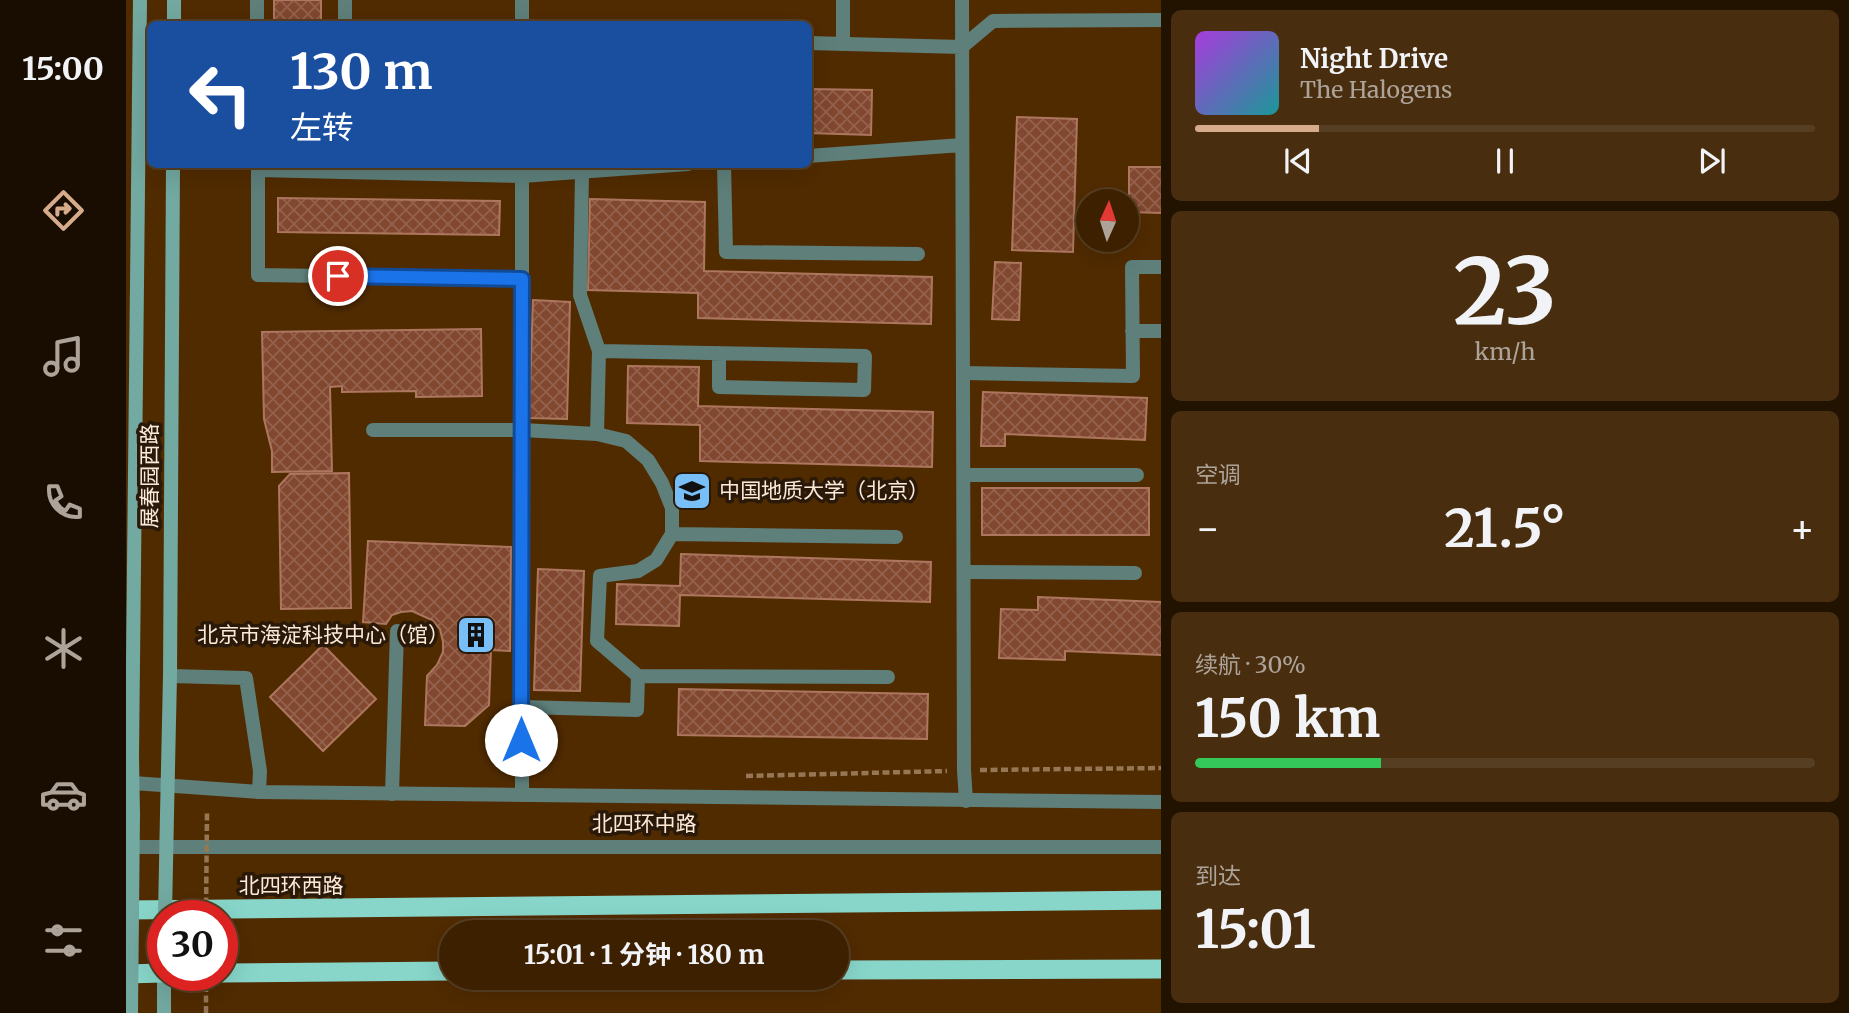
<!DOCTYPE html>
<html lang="zh">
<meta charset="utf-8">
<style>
body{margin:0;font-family:Merriweather,"Noto Sans SC",serif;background:#482d0f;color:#f1f3f6;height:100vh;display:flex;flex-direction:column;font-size:26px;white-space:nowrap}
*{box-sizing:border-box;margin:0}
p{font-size:23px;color:#ada399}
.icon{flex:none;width:38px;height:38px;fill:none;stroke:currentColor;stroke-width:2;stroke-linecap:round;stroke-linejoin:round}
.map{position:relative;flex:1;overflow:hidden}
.details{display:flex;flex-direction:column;gap:10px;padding:10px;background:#221200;width:688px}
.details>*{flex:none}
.guide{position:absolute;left:21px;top:21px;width:665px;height:147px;border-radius:10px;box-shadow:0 7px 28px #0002,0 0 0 2px #563e22;background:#1a4fa0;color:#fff;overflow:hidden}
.needle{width:46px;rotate:3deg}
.fabs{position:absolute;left:950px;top:189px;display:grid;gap:14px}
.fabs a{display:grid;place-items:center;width:63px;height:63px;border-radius:50%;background:#3d2000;box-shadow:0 7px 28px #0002,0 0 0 2px #563e22;font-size:35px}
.speed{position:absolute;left:21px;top:900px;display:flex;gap:14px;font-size:35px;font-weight:700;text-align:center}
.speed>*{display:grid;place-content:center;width:91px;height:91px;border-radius:50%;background:#3d2000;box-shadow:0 7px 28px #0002,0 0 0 2px #563e22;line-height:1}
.speed .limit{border:10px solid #d22;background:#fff;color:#111}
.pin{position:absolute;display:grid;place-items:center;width:60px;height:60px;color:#fff;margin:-30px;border:4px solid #fff;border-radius:50%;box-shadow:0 2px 7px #0007}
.me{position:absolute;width:77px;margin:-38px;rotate:0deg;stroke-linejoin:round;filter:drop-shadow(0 0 5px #0008)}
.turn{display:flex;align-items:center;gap:24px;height:147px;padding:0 28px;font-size:32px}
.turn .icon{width:91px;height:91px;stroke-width:2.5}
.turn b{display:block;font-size:49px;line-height:60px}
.big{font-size:52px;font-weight:700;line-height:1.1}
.details .widget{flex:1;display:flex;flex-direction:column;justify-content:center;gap:10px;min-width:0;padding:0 24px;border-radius:10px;background:#482d0f}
.details .dial{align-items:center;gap:0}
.dial b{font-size:91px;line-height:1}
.song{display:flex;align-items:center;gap:21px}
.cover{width:84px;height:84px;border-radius:10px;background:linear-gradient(135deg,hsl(280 70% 55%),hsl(180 70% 35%))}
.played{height:7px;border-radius:4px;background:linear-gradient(90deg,#d6ab8b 20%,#563e22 20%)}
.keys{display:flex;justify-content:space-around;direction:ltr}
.heat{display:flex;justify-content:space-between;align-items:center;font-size:38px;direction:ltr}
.charge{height:10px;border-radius:5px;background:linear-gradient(90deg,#34c759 30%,#563e22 0)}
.trip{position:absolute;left:313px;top:920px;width:410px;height:70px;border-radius:35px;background:#3d2000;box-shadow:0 7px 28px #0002,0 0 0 2px #563e22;font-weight:700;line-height:70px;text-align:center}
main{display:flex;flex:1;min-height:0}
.menu{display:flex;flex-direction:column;width:126px;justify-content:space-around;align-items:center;background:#180d00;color:#ada399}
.menu .icon{width:49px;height:49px}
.menu .current{color:#d6ab8b}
.menu b{font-size:32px;color:#f1f3f6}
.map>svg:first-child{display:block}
.building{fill:url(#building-cross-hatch);stroke:#ad765f;stroke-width:2}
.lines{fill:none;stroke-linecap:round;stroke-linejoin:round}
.path{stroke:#957655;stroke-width:4.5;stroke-dasharray:7 3.5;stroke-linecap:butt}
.service{stroke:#5e7f7a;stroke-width:14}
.minor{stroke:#5e7f7a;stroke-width:14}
.tertiary{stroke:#5e7f7a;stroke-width:14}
.secondary{stroke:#72a9a0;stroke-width:14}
.trunk{stroke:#88d6ca;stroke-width:19}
.path-bridge{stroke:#957655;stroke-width:4.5;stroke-dasharray:7 3.5;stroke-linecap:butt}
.secondary-bridge{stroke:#72a9a0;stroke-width:14}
.route-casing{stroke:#114b97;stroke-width:18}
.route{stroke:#1a73e8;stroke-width:12}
.labels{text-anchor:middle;stroke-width:7;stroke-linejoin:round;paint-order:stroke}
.street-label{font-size:21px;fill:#fce9d8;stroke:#2a1909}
.poi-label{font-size:21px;fill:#fce9d8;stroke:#2a1909;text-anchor:start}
</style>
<main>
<nav class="menu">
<b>15:00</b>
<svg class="icon current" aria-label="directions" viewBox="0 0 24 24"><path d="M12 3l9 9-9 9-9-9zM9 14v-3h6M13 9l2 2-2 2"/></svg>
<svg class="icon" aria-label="music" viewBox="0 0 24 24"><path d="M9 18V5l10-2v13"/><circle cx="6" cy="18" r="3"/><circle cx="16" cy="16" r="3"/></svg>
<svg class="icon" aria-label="phone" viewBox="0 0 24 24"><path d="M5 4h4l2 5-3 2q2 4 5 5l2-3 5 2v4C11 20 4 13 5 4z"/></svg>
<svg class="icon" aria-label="climate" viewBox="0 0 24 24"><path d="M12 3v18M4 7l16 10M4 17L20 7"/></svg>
<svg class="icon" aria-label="car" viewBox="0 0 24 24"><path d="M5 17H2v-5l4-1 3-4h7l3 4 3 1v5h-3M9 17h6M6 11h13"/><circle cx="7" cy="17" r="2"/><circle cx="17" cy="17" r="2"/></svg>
<svg class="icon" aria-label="filters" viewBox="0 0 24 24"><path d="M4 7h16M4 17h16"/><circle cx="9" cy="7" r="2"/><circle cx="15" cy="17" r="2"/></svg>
</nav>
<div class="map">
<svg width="1036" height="1013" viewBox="0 0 1036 1013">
<defs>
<pattern id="building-cross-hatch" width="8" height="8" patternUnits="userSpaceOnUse" patternTransform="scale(1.75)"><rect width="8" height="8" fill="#81472f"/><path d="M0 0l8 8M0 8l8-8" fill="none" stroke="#94624c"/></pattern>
</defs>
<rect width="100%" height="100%" fill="#512b00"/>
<!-- building -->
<path class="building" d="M148,0H195V24H148Z
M682,89L746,90L745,135L682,133Z
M891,117L951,119L947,252L886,250Z
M1003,167H1036V213L1003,212Z
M152,198L374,201L373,235L152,232Z
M464,199L579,202L578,271L806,277L805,324L572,318V293L462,290Z
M869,262L895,263L893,320L866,319Z
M407,300L444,302L441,419L403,418Z
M355,329L356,396L290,397V391L216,392V386L204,387L206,471L146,472V451L138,419L136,332Z
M502,366L573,367L572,406L807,412L806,467L574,461V425L501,423Z
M857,392L1021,398L1019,440L879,434V446H855Z
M223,473L225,608L155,609L153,486L164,474Z
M856,488H1023V535H856Z
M242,541L385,547L384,651L365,650L363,705L339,726L299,725L301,676L311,665L317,652V642L314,629L306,620L286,611L275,612L266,615L260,624L237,622Z
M555,554L805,562L804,602L554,595L553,626L490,624L491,584L554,586Z
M412,569L458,571L454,691L408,690Z
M912,597L1036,602V655L939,651V660L873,658L875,609L912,610Z
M197,645L250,699L197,751L144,697Z
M553,689L802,694L801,739L552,735Z"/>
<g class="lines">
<!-- path -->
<path class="path" d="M854,770L1036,768
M620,776L821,771
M80,1013V986"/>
<!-- service -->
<path class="service" d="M131,0V24
M717,44V0
M836,47L867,21L1036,20
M132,164V275L396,279
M598,164L600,252L792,254
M132,170L218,172
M456,172L454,295L473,351L471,434
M1006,331H1036
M473,351L739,356L738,390L593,387V353
M837,373L1007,376L1006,267H1036
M247,430H396L471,434L500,441L522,460L536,483L546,508V534
M838,475H1011
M838,572L1009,573
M44,676L120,678L134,771L133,792
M762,677L512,676L471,641L474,576L512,571L530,560L546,534L770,537
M395,707L511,710L512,676
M266,794L271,631"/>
<!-- minor -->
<path class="minor" d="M396,0V24
M836,0L838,770L840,801
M219,24V0
M682,43L836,47
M682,156L836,145
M218,164V172L396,176L562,164
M396,795V164"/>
<!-- tertiary -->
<path class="tertiary" d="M7,783L133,792L1036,802
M0,847H1036"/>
<!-- secondary -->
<path class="secondary" d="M48,24V0
M7,814L6,756L14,0
M41,814L44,676L47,164
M38,1013V975"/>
<!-- trunk -->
<path class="trunk" d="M0,910L1036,900
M710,970L1036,969
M96,973L326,971
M0,974L37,973"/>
<!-- path-bridge -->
<path class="path-bridge" d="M80,915L81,813"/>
<!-- secondary-bridge -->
<path class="secondary-bridge" d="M39,915L41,814
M5,1013L7,814"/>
</g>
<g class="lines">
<defs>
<path id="route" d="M212,276L396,279L395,740"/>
</defs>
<!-- route casing -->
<use href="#route" class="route-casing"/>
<!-- route -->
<use href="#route" class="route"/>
</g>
<!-- icons -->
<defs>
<symbol id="university-square" viewBox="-11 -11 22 22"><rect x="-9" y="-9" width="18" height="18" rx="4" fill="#78bff7" stroke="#2a1909"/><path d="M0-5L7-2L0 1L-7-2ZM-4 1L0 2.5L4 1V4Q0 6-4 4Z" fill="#111"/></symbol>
<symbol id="building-square" viewBox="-11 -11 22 22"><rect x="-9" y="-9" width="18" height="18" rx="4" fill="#78bff7" stroke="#2a1909"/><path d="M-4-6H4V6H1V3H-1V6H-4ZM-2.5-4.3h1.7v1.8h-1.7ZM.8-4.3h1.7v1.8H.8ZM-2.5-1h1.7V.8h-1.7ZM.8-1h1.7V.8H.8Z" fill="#111"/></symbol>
</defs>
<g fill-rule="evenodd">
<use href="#university-square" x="544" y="469" width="44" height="44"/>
<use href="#building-square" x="328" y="613" width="44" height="44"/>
</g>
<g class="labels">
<!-- street labels -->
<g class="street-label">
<text transform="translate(24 476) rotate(-90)" y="7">展春园西路</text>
<text x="518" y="831">北四环中路</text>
<text x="165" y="893">北四环西路</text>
</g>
<!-- poi labels -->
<g class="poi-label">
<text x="593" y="498">中国地质大学（北京）</text>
<text x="323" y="642" text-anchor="end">北京市海淀科技中心（馆）</text>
</g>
</g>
</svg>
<div class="fabs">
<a><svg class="needle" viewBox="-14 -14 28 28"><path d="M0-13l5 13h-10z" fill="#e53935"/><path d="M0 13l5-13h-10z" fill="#ada399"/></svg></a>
</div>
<div class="speed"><div class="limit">30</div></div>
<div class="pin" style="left:212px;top:276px;background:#d93025"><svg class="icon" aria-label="arrive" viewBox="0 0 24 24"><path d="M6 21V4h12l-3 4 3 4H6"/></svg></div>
<svg class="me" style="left:395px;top:740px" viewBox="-20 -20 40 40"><circle r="19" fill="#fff"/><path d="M0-13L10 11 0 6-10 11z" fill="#1a73e8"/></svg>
<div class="trip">15:01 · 1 分钟 · 180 m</div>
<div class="guide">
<div class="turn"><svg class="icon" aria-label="left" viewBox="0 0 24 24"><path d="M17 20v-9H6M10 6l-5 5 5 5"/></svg><div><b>130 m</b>左转</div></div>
</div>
</div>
<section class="details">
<div class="widget">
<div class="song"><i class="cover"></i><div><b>Night Drive</b><p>The Halogens</p></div></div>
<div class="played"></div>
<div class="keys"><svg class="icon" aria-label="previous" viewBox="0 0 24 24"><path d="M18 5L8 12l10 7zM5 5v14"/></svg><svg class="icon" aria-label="pause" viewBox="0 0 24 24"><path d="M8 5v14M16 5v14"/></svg><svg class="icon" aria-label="next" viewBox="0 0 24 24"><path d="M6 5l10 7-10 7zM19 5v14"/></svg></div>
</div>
<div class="widget dial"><b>23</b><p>km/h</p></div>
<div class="widget"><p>空调</p>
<div class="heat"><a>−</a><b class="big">21.5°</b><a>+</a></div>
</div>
<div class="widget"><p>续航 · 30%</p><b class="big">150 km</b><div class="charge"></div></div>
<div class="widget"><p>到达</p><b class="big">15:01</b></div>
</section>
</main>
